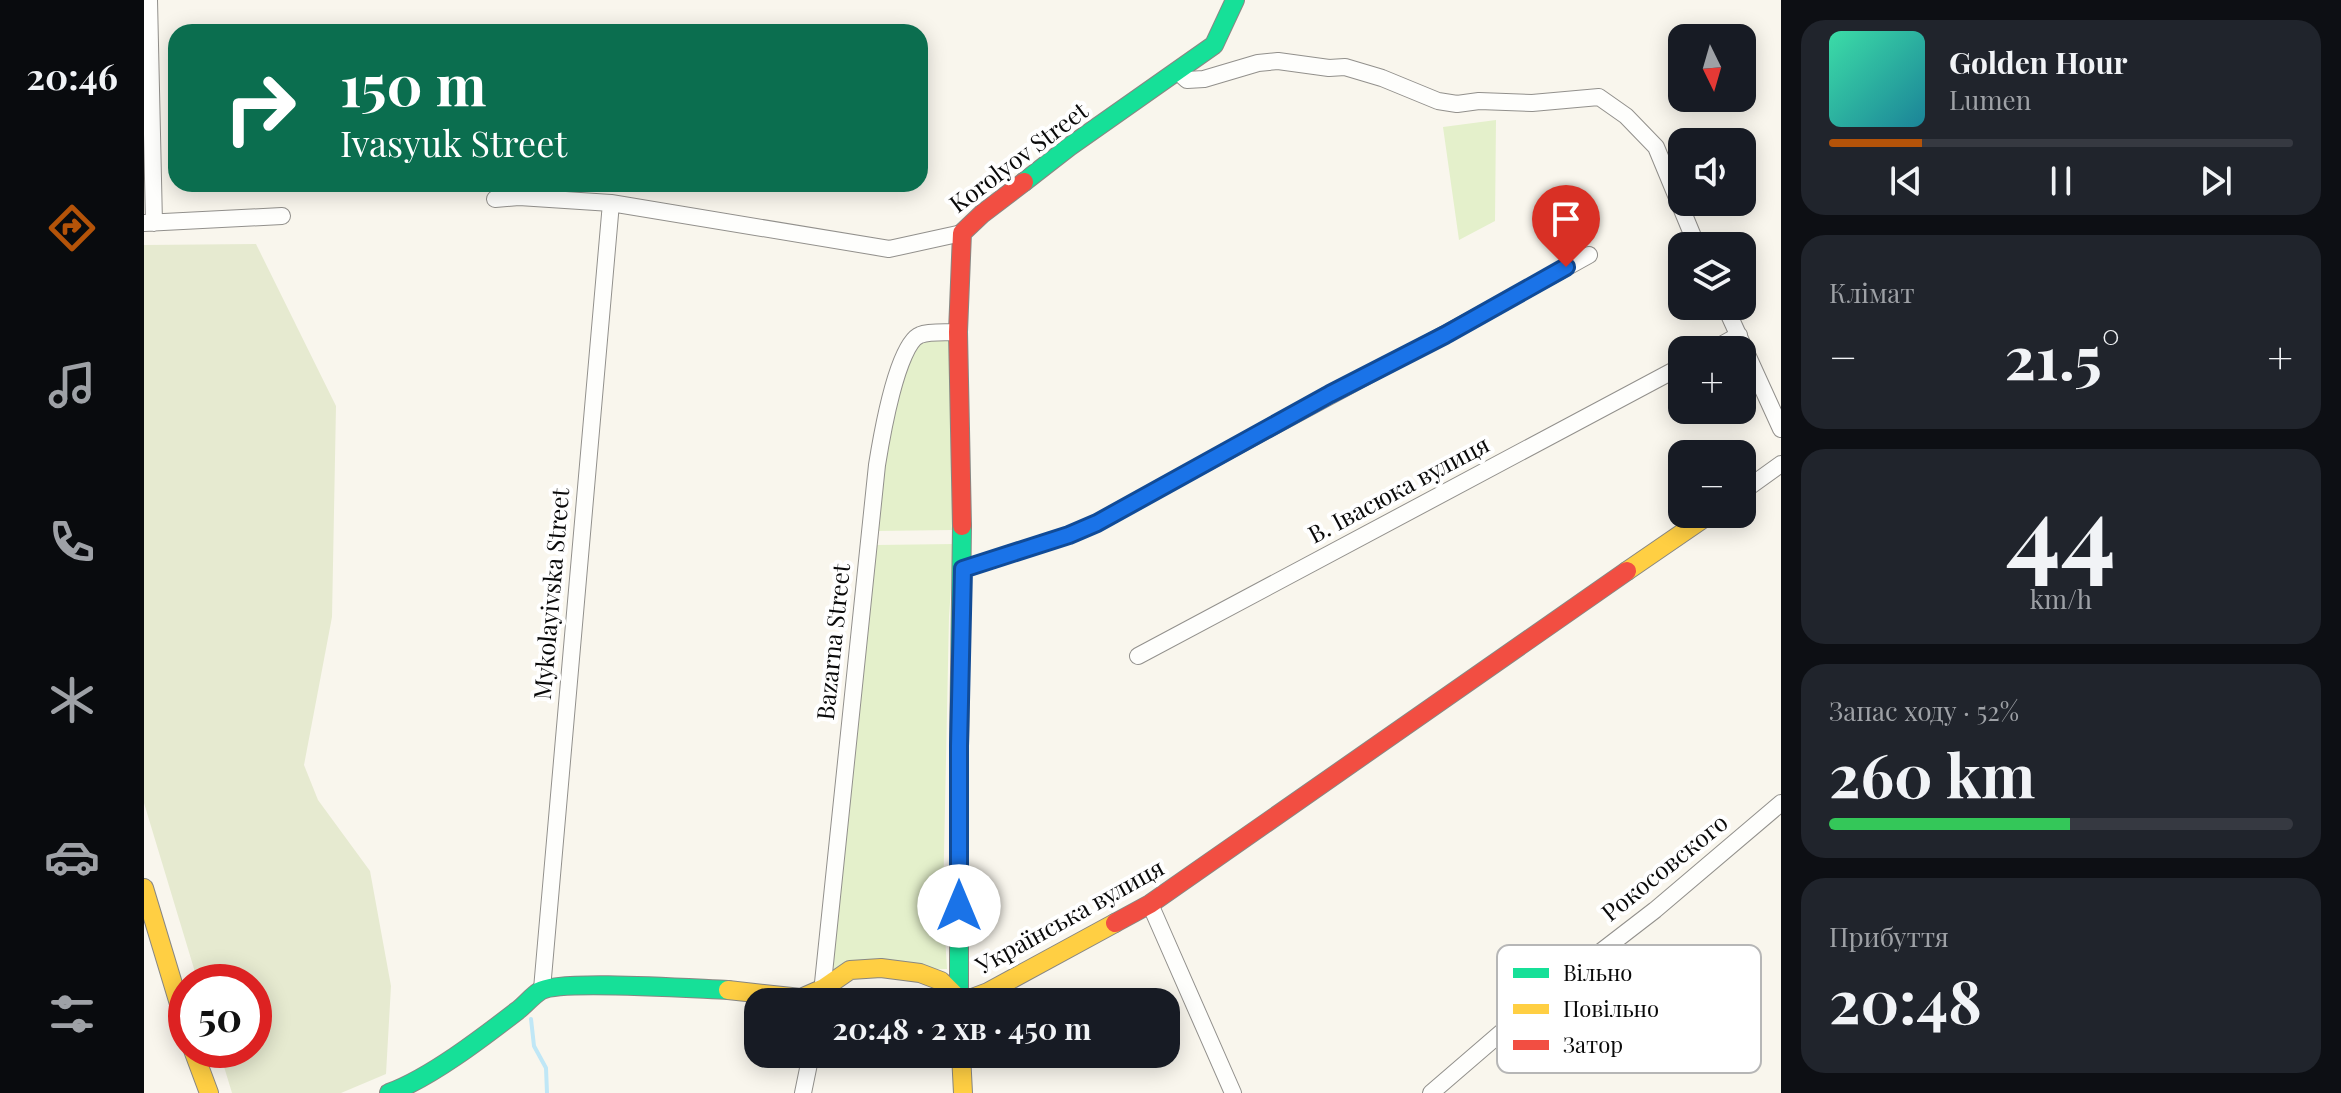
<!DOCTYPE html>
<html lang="uk">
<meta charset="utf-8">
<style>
body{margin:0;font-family:"Playfair Display",serif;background:#20242c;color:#f1f3f6;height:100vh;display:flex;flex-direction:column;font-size:30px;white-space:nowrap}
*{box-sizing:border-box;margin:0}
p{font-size:26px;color:#9ea1a6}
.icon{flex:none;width:44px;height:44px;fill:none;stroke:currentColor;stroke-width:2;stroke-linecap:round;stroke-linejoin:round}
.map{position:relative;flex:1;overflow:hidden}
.panel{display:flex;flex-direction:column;gap:20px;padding:20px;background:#0d0f14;width:560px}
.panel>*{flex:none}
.banner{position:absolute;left:24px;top:24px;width:760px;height:168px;border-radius:24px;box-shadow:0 4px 20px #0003;background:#0b6e4f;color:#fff;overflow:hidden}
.needle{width:52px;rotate:175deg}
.tools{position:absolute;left:1524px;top:24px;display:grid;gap:16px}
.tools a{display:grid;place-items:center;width:88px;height:88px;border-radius:16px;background:#171b24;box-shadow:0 4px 20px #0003;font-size:40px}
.speed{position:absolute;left:24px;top:964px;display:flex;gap:16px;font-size:40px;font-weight:700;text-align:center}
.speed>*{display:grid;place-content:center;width:104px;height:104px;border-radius:50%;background:#171b24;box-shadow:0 4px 20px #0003;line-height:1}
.speed .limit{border:12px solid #d22;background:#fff;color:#111}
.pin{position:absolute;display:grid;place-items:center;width:68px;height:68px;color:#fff;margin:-82px -34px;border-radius:50% 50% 50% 0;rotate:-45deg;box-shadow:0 0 8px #0007}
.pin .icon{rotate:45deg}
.me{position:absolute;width:88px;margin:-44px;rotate:0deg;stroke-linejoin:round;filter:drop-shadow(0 0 6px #0008)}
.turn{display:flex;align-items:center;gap:28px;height:168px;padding:0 40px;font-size:36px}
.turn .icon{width:104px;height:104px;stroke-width:2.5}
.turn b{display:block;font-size:56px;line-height:68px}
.big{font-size:60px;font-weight:700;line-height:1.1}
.panel .card{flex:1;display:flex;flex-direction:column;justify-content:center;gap:12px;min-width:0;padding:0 28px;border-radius:24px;background:#20242c}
.panel .dial{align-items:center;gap:0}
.dial b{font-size:104px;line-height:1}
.song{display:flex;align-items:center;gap:24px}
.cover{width:96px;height:96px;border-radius:12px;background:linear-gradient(135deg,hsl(160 70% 55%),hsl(190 70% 35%))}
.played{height:8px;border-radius:4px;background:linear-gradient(90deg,#b45309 20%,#363941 20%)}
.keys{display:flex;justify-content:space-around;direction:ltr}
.heat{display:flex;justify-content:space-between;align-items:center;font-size:44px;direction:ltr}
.charge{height:12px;border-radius:6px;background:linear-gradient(90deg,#34c759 52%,#363941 0)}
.trip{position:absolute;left:600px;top:988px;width:436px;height:80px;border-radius:24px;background:#171b24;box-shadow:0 4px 20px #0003;font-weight:700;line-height:80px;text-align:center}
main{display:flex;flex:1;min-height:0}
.tabs{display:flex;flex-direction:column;width:144px;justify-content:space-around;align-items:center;background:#090b0e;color:#9ea1a6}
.tabs .icon{width:56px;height:56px}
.tabs .selected{color:#b45309}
.tabs b{font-size:36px;color:#f1f3f6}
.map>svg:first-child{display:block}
.green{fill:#e4f0cb}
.cemetery{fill:#e6ead0}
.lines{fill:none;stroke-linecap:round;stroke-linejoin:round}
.stream{stroke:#c0e7f6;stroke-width:4}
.street-casing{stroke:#92908c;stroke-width:18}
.fast-casing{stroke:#888783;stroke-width:20}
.slow-casing{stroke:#888783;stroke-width:20}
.jam-casing{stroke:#888783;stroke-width:20}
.street{stroke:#fefefc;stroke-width:16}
.fast{stroke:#16e098;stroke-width:18}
.slow{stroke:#ffcf43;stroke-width:18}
.jam{stroke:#f24e42;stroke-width:18}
.route-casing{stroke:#114b97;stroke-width:20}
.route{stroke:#1a73e8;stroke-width:14}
.labels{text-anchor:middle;stroke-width:8;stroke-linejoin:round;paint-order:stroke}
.street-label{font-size:24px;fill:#0a0a0a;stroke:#fff}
.key{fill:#fff;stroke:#b6b6b6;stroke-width:2}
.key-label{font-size:22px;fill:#0a0a0a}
</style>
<main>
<nav class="tabs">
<b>20:46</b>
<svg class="icon selected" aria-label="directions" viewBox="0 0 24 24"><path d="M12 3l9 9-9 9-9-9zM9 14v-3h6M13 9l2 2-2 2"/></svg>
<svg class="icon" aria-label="music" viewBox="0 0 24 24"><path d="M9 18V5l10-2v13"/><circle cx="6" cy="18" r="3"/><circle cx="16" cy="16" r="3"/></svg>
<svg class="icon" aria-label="phone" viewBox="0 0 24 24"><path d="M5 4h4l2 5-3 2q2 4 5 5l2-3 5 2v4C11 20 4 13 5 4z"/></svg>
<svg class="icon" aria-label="climate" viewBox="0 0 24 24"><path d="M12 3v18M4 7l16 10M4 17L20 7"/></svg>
<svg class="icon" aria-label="car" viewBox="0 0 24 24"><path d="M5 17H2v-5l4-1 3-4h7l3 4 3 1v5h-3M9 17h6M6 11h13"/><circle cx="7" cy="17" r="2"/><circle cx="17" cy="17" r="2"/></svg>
<svg class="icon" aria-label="filters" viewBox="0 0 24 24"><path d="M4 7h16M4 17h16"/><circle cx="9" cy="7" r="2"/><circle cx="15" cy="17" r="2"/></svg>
</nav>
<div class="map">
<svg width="1637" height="1093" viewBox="0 0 1637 1093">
<rect width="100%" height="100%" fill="#f9f6ed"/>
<!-- green -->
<path class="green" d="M1352,120L1351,221L1315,240L1299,127Z
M795,338L805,341L809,530L732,531C737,467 750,411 767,348L781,340Z
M810,544L805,617L799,902L803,969L688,971L732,545Z"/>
<!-- cemetery -->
<path class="cemetery" d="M112,244L192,406L188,617L160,765L174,800L226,871L247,986L242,1074L197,1093H88L75,1050H110V982H54L0,803V245Z"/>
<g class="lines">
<!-- stream -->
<path class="stream" d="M387,1019L390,1046L402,1068L403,1093"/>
<defs>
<path id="street" d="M5,0L10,223
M1034,72L1043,80L1060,79L1114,63L1134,61L1185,68L1201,67L1238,78L1294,101L1313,104L1335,101L1388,103L1455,97L1482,116L1512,147L1553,246
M351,199L375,197L467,203L745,249L818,233
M0,223L138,216
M1581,306L1637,429
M1568,350L1595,335
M1598,492L1637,464
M819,569L925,535L953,523C1116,432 1282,346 1445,255
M994,656L1538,366
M1006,904L1089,1093
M398,989L467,203
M677,1002L733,465C737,440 753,343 776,335C786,331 802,333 814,332
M659,1093L667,1054
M1287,1093L1402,994L1511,910L1637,803"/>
<path id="fast" d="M880,182L925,147L1070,45L1091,0
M815,1002V746L818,526
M245,1093C286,1078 338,1038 373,1011C381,1005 388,996 396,991C414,979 554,989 584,990"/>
<path id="slow" d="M1483,571L1566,514
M0,888L42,1027
M584,990L657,998L680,988L706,970L737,968L776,973L797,981L814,998H828L844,992L971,923
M49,1050L65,1093
M817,1054L819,1093"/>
<path id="jam" d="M818,526L814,332L818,233L838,214L880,182
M971,923L1006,904L1483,571"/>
</defs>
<!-- street casing -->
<use href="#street" class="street-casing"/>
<!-- fast casing -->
<use href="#fast" class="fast-casing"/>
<!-- slow casing -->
<use href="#slow" class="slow-casing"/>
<!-- jam casing -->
<use href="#jam" class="jam-casing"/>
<!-- street -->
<use href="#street" class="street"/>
<!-- fast -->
<use href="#fast" class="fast"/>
<!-- slow -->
<use href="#slow" class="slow"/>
<!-- jam -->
<use href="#jam" class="jam"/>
</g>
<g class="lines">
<defs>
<path id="route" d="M815,906V746L819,569L925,535L953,523L1186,394L1301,335L1422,267"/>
</defs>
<!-- route casing -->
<use href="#route" class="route-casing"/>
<!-- route -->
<use href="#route" class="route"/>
</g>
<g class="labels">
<!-- street labels -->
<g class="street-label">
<text transform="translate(875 158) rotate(-37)" y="8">Korolyov Street</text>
<text transform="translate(1255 490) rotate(-28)" y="8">В. Івасюка вулиця</text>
<text transform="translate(408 594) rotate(-85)" y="8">Mykolayivska Street</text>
<text transform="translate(690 642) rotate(-84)" y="8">Bazarna Street</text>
<text transform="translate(1521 868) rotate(-39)" y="8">Рокосовского</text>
<text transform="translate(926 917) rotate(-29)" y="8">Українська вулиця</text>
</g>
</g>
<!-- legend -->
<rect x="1353" y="945" width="264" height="128" rx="12" class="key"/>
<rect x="1369" y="968" width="36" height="10" fill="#16e098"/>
<rect x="1369" y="1004" width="36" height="10" fill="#ffcf43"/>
<rect x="1369" y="1040" width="36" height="10" fill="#f24e42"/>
<g class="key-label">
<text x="1419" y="981">Вільно</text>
<text x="1419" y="1017">Повільно</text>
<text x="1419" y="1053">Затор</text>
</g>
</svg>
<div class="tools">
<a><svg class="needle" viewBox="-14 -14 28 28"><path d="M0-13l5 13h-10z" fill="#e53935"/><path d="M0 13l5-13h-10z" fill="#9ea1a6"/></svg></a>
<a><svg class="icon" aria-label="sound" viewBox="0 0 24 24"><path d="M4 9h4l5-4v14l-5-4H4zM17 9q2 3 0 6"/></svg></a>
<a><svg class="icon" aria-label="layers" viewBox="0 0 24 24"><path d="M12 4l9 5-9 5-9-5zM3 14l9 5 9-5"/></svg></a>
<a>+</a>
<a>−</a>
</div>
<div class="speed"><div class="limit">50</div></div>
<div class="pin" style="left:1422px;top:267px;background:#d93025"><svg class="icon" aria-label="arrive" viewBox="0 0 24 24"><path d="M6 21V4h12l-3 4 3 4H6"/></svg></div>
<svg class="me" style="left:815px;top:906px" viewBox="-20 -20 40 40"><circle r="19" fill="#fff"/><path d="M0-13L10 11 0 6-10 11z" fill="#1a73e8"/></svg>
<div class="trip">20:48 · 2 хв · 450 m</div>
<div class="banner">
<div class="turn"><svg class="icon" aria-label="right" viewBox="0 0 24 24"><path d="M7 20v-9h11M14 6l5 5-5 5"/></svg><div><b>150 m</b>Ivasyuk Street</div></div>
</div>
</div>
<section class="panel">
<div class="card">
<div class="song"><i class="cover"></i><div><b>Golden Hour</b><p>Lumen</p></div></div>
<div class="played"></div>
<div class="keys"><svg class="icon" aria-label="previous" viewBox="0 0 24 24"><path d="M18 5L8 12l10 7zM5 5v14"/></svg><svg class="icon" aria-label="pause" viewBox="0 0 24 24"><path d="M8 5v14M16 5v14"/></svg><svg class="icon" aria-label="next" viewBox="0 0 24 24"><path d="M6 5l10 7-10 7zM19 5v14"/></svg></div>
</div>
<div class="card"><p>Клімат</p>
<div class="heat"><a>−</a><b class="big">21.5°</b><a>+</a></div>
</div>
<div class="card dial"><b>44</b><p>km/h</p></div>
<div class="card"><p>Запас ходу · 52%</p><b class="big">260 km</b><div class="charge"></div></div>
<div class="card"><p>Прибуття</p><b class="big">20:48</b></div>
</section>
</main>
